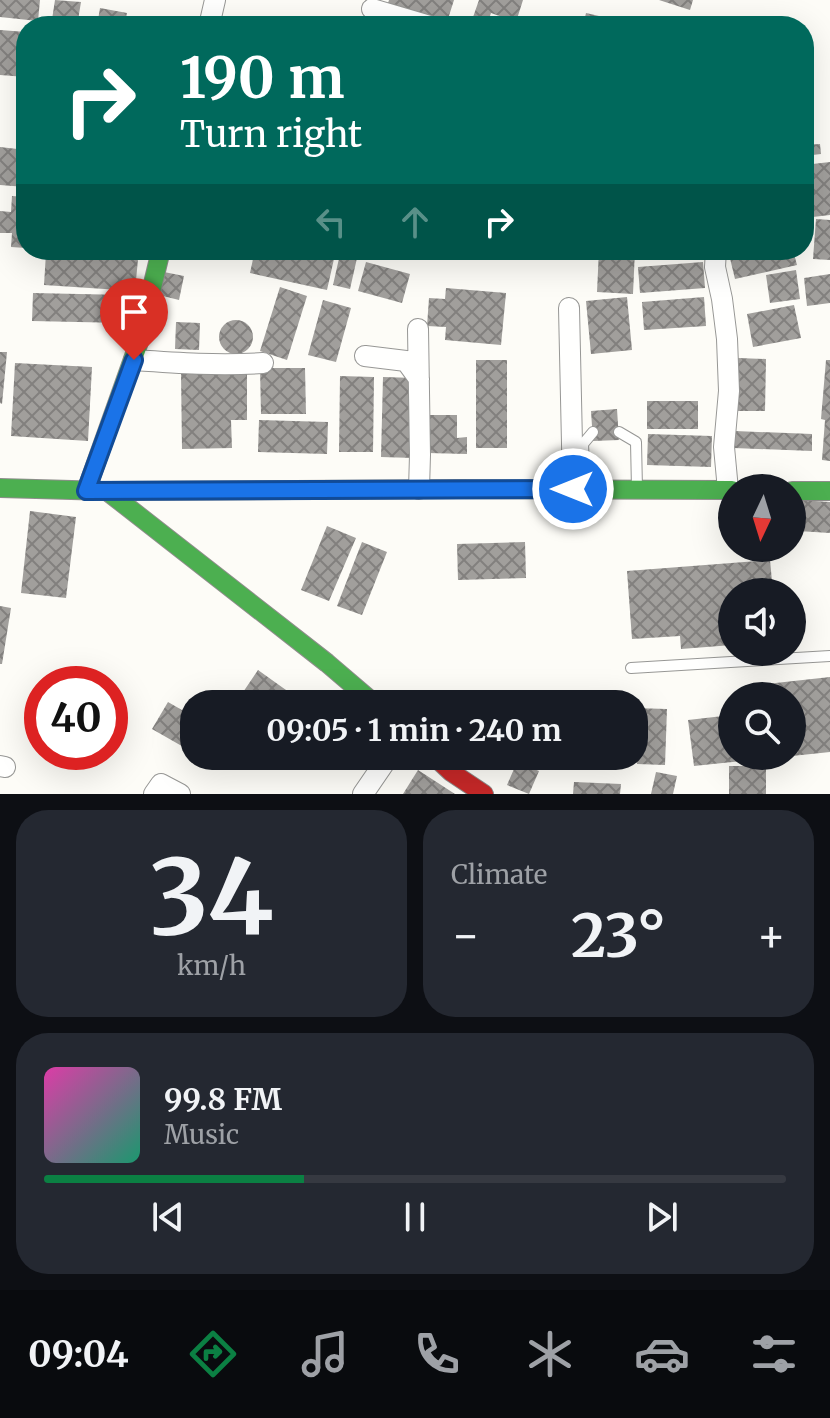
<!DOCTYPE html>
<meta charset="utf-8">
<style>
body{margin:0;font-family:Merriweather,serif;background:#242831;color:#f1f3f6;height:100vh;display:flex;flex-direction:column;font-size:30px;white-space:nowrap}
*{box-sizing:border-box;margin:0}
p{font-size:26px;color:#9ea1a6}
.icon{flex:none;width:44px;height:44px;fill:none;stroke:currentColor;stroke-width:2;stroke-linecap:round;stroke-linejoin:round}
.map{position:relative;height:794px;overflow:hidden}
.sheet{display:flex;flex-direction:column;gap:16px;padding:16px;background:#0d0f14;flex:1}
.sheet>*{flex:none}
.banner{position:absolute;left:16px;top:16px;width:798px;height:244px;border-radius:32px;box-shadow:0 8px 32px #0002;background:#00695c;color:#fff;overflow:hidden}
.needle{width:52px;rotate:184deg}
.buttons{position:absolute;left:718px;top:474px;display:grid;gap:16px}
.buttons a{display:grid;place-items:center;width:88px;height:88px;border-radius:50%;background:#171b24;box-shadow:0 8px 32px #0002;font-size:40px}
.speed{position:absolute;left:24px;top:666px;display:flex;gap:16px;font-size:40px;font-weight:700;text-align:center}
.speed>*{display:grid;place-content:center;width:104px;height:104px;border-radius:50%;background:#171b24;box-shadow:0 8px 32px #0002;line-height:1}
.speed .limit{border:12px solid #d22;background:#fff;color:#111}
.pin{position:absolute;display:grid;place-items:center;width:68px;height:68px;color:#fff;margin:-82px -34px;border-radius:50% 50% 50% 0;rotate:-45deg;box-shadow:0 0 8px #0007}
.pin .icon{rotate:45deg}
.me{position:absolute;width:88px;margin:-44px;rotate:270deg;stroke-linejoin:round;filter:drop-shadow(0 0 6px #0008)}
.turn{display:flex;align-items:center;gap:28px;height:168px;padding:0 32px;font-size:36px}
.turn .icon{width:104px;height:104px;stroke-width:2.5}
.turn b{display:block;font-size:56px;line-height:68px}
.lanes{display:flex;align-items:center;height:76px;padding:0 32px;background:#0003;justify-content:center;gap:40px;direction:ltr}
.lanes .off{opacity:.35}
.big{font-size:60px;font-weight:700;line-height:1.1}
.sheet .widget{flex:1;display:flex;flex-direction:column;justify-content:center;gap:12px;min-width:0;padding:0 28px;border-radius:32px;background:#242831}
.sheet .dial{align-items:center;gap:0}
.dial b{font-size:104px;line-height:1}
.song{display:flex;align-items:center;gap:24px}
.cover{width:96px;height:96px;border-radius:12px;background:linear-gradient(135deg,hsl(320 70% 55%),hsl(160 70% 35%))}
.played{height:8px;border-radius:4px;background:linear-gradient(90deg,#0b8043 35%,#363941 35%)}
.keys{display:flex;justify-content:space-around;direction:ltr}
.heat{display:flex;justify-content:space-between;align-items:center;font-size:44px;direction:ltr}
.sheet .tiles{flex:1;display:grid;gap:16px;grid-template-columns:1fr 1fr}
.widget:last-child{grid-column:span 2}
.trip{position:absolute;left:180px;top:690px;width:468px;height:80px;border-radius:32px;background:#171b24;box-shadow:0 8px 32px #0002;font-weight:700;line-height:80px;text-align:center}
.menu{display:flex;height:128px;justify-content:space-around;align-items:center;background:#090b0e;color:#9ea1a6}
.menu .icon{width:56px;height:56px}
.menu .selected{color:#0b8043}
.menu b{font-size:36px;color:#f1f3f6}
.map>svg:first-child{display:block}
.building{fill:url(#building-cross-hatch)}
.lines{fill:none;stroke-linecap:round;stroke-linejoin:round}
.lane-casing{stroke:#979795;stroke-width:12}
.street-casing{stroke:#979795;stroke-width:22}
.fast-casing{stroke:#8e8d8b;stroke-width:20}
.jam-casing{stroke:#8e8d8b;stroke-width:20}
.lane{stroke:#fffffe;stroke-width:10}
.street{stroke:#fffffe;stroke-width:20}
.fast{stroke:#4caf50;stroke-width:18}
.jam{stroke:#c62828;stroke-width:18}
.route-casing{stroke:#114b97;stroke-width:20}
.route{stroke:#1a73e8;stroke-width:14}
</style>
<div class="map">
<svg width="830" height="794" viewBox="0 0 830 794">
<defs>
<pattern id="building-cross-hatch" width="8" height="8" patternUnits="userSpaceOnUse" patternTransform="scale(2)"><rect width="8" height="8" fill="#a19f9c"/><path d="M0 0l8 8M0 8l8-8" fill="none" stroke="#82807e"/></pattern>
</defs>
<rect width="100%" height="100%" fill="#fdfcf7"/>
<!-- building -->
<path class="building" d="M0,0H40L38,21L0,17Z
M55,0L81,2L77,26H51Z
M389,0H454L447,22L388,3Z
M479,0H523L516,22L491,13L487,25L472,20Z
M659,0H693L690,10Z
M100,8L127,13L124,26H97Z
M586,13L612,19L610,26H583Z
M156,18L185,25V26H154Z
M0,30L26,32V77L0,75Z
M820,144L821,154L804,156V145Z
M0,147L26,150V187L0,185Z
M830,162V215L804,218V165Z
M12,196L26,197V248L11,247L12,233H0V211L11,212Z
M816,219L830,220V260L813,259Z
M181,250H245V258L181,254Z
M255,250H336L327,290L250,273Z
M599,250H635L633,294L597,292Z
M728,250H793L797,265L735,279Z
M46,253L138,259L135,291L44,285Z
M340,254L357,258L350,289L333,285Z
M366,262L410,274L402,303L358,291Z
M703,262L705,288L640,293L638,267Z
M796,270L800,299L770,303L766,275Z
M164,272L184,276L179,300L159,295Z
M830,274V303L807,306L804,278Z
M280,287L307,296L287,360L260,351Z
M446,288L506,293L501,345L445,340L446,327L427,326L429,298L445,299Z
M33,293L125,295L124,323L32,321Z
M627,297L632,350L591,354L586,301Z
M704,297L706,326L644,330L642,302Z
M323,300L351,308L336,362L308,355Z
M794,305L801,338L753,347L747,314Z
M219 337a17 17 0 1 1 34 0a17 17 0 1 1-34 0Z
M176,322L200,323L199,350L175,349Z
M0,352H7L2,404L0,403Z
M738,358L766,359L765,411H737Z
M476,360H507V448H476Z
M826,360H830V461L822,460L825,420L821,419Z
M15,363L92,367L88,441L11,436Z
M260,368H305L306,414H261Z
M247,372V420H231L232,448L182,449L181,373Z
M340,376L374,377L373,452H339Z
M383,377L416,378L414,458L381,457Z
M647,401H698V429H647Z
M617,409L619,440L593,441L591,411Z
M427,415H457V438L467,437V454L427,453Z
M259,420L328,422L327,454L258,452Z
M735,431L812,434V451L734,448Z
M648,434L712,436L711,467L647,465Z
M800,500L830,502V533L798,531Z
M30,511L76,517L66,598L21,593Z
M327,526L356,538L329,601L301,590Z
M362,542L387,552L362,615L337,606Z
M525,542L526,578L458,580L457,544Z
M770,560L773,592H732V645L681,649L680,636L632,639L627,571Z
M0,606L11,608L2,664H0Z
M258,670L286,690L276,704H235Z
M830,677V752L792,756V696H749L748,686Z
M168,702L194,717V753L152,729Z
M634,708L667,709L665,765L637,764L638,725H634Z
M732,715V756H770V758L694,766L688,720Z
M517,762L539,771L529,794L507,785Z
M729,766H766V794H729Z
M418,770L455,794H403Z
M656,772L677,776L673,794H651Z
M574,782L621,784L620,794H573Z"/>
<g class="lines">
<defs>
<path id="lane" d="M619,432L636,442L637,489
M585,487L583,444L593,432
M631,668L830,656"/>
<path id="street" d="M372,9L430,26
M209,26L215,0
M716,250L715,267L722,299L727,339L729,391L724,447L728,490
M569,308L573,489
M418,329L420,455L419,489
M365,356L406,361L419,379
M134,360C177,363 220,366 263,363
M0,766L5,767
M154,794L161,784L180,794
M363,794L389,756"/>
<path id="fast" d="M0,488L107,491L459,489L732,490
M86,491L139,342L161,250
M107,491L327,663L375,704
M792,491H830"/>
<path id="jam" d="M434,756L451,772L484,794"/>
</defs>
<!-- lane casing -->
<use href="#lane" class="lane-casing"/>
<!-- street casing -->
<use href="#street" class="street-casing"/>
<!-- fast casing -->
<use href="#fast" class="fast-casing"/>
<!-- jam casing -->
<use href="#jam" class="jam-casing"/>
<!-- lane -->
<use href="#lane" class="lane"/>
<!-- street -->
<use href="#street" class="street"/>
<!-- fast -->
<use href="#fast" class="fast"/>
<!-- jam -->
<use href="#jam" class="jam"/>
</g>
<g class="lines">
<defs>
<path id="route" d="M134,360L86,491L573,489"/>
</defs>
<!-- route casing -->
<use href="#route" class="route-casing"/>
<!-- route -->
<use href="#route" class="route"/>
</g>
</svg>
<div class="buttons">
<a><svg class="needle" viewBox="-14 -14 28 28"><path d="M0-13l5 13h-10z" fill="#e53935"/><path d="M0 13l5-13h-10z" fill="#9ea1a6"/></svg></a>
<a><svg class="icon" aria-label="sound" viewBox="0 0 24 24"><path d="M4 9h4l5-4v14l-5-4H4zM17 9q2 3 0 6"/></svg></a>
<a><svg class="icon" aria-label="search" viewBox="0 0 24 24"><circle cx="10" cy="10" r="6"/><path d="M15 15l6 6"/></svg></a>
</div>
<div class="speed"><div class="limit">40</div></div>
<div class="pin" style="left:134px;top:360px;background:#d93025"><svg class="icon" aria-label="arrive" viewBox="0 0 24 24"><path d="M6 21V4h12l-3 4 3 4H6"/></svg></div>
<svg class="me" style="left:573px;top:489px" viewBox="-20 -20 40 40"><circle r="17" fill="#1a73e8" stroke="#fff" stroke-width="3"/><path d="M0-11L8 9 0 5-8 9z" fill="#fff"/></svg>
<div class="trip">09:05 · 1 min · 240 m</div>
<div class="banner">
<div class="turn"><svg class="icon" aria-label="right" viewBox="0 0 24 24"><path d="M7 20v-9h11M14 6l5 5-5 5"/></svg><div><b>190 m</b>Turn right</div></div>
<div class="lanes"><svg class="icon off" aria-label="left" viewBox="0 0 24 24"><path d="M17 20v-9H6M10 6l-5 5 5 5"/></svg><svg class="icon off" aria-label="ahead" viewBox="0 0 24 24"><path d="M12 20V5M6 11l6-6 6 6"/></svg><svg class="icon" aria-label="right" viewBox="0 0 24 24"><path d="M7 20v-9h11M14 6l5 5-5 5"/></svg></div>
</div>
</div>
<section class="sheet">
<div class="tiles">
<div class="widget dial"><b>34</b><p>km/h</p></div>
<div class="widget"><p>Climate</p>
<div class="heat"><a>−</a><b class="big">23°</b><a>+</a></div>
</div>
<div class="widget">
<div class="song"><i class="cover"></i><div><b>99.8 FM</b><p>Music</p></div></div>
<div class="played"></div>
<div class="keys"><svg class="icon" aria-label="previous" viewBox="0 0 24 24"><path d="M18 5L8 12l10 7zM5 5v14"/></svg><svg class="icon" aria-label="pause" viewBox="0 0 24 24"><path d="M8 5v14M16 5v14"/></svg><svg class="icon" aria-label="next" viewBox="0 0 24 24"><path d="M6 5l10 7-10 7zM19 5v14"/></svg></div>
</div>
</div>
</section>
<nav class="menu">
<b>09:04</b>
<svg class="icon selected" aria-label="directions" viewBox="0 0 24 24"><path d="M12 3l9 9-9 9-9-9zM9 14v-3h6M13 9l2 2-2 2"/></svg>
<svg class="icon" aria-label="music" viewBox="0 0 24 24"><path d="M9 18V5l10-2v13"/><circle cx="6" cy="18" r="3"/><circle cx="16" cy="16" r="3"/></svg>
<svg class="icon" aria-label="phone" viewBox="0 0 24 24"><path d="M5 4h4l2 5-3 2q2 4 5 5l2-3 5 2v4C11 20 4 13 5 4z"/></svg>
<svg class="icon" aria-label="climate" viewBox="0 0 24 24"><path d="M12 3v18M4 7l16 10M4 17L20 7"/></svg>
<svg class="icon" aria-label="car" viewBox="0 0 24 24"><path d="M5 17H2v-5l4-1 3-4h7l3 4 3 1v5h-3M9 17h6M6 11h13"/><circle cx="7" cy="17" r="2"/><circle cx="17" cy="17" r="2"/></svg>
<svg class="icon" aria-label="filters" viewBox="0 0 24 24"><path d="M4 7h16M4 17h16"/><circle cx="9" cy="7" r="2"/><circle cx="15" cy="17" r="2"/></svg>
</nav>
